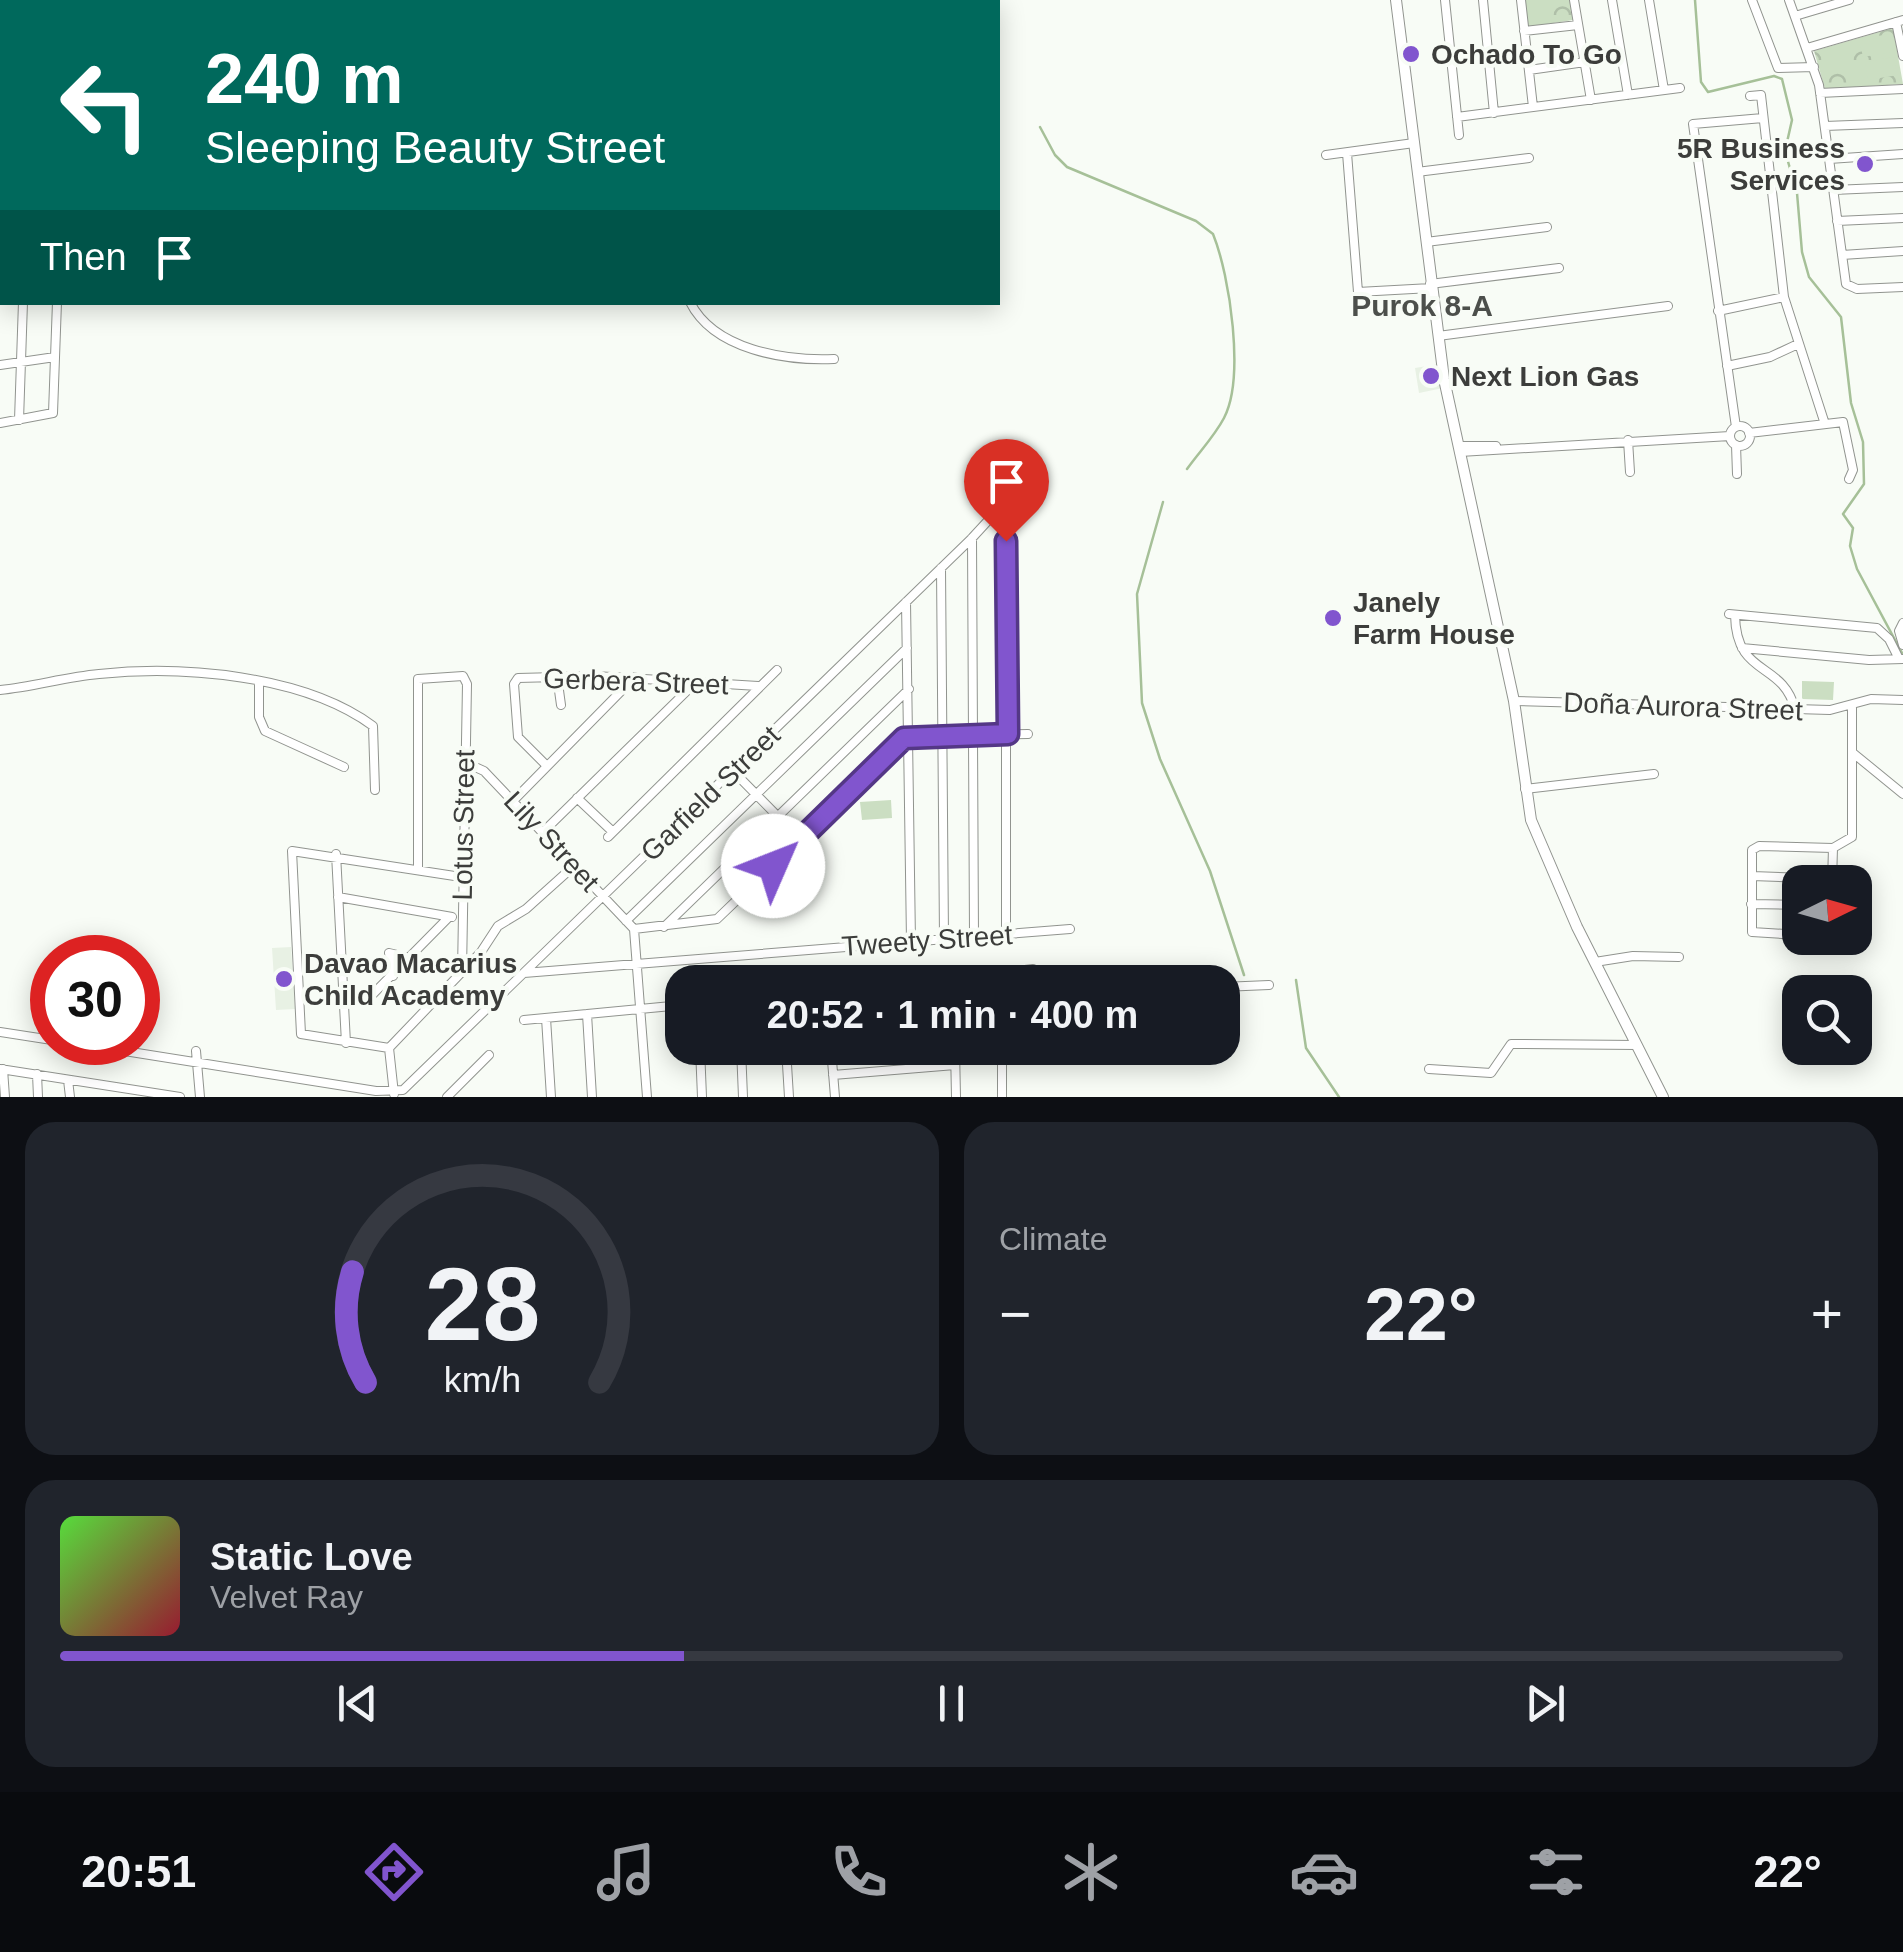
<!DOCTYPE html>
<meta charset="utf-8">
<style>
body{margin:0;font-family:Arial,sans-serif;background:#20242c;color:#f1f3f6;height:100vh;display:flex;flex-direction:column;font-size:38px;white-space:nowrap}
*{box-sizing:border-box;margin:0}
p{font-size:32px;color:#9ea1a6}
.icon{flex:none;width:55px;height:55px;fill:none;stroke:currentColor;stroke-width:2;stroke-linecap:round;stroke-linejoin:round}
.map{position:relative;height:1097px;overflow:hidden}
.details{display:flex;flex-direction:column;gap:25px;padding:25px;background:#0d0f14;flex:1}
.details>*{flex:none}
.banner{position:absolute;left:0px;top:0px;width:1000px;height:305px;box-shadow:0 5px 25px #0003;background:#00695c;color:#fff;overflow:hidden}
.needle{width:65px;rotate:85deg}
.buttons{position:absolute;left:1782px;top:865px;display:grid;gap:20px}
.buttons a{display:grid;place-items:center;width:90px;height:90px;border-radius:20px;background:#171b24;box-shadow:0 5px 25px #0003;font-size:50px}
.speed{position:absolute;left:30px;top:935px;display:flex;gap:20px;font-size:50px;font-weight:700;text-align:center}
.speed>*{display:grid;place-content:center;width:130px;height:130px;border-radius:50%;background:#171b24;box-shadow:0 5px 25px #0003;line-height:1}
.speed .limit{border:15px solid #d22;background:#fff;color:#111}
.pin{position:absolute;display:grid;place-items:center;width:85px;height:85px;color:#fff;margin:-102px -42px;border-radius:50% 50% 50% 0;rotate:-45deg;box-shadow:0 0 10px #0007}
.pin .icon{rotate:45deg}
.me{position:absolute;width:110px;margin:-55px;rotate:46deg;stroke-linejoin:round;filter:drop-shadow(0 0 8px #0008)}
.turn{display:flex;align-items:center;gap:35px;height:210px;padding:0 40px;font-size:45px}
.turn .icon{width:130px;height:130px;stroke-width:2.5}
.turn b{display:block;font-size:70px;line-height:85px}
.then{display:flex;align-items:center;height:95px;padding:0 40px;background:#0003;gap:20px;font-size:38px}
.big{font-size:75px;font-weight:600;line-height:1.1}
.details .card{flex:1;display:flex;flex-direction:column;justify-content:center;gap:15px;min-width:0;padding:0 35px;border-radius:30px;background:#20242c}
.details .dial{align-items:center;gap:0}
.dial svg{height:260px;overflow:visible;fill:none;stroke:#363941;stroke-width:7;stroke-linecap:round;text-anchor:middle}
.dial text{fill:#f1f3f6;stroke:none}
.song{display:flex;align-items:center;gap:30px}
.cover{width:120px;height:120px;border-radius:15px;background:linear-gradient(135deg,hsl(110 70% 55%),hsl(350 70% 35%))}
.played{height:10px;border-radius:5px;background:linear-gradient(90deg,#8155ce 35%,#363941 35%)}
.keys{display:flex;justify-content:space-around;direction:ltr}
.heat{display:flex;justify-content:space-between;align-items:center;font-size:55px;direction:ltr}
.details .tiles{flex:1;display:grid;gap:25px;grid-template-columns:1fr 1fr}
.card:last-child{grid-column:span 2}
.trip{position:absolute;left:665px;top:965px;width:575px;height:100px;border-radius:30px;background:#171b24;box-shadow:0 5px 25px #0003;font-weight:600;line-height:100px;text-align:center}
.tab-bar{display:flex;height:160px;justify-content:space-around;align-items:center;background:#090b0e;color:#9ea1a6}
.tab-bar .icon{width:70px;height:70px}
.tab-bar .active{color:#8155ce}
.tab-bar b{font-size:45px;color:#f1f3f6}
.map>svg:first-child{display:block}
.built{fill:#e8f1e4}
.park{fill:url(#park-crowns)}
.garden{fill:#cbdec2}
.lines{fill:none;stroke-linecap:round;stroke-linejoin:round}
.stream{stroke:#a6c098;stroke-width:2.5}
.street-casing{stroke:#91948f;stroke-width:10}
.secondary-casing{stroke:#91948f;stroke-width:12}
.street{stroke:#fff;stroke-width:8}
.secondary{stroke:#fff;stroke-width:10}
.route-casing{stroke:#543786;stroke-width:25}
.route{stroke:#8155ce;stroke-width:18}
.poi-dot{fill:#8155ce;stroke:#f8fcf6;stroke-width:4}
.labels{text-anchor:middle;stroke-width:8;stroke-linejoin:round;paint-order:stroke}
.poi-label{font-size:28px;font-weight:bold;fill:#3c3d3b;stroke:#f8fcf6;text-anchor:start}
.street-label{font-size:28px;fill:#3c3d3b;stroke:#f8fcf6}
.neighbourhood-label{font-size:30px;font-weight:bold;fill:#4c4f4b;stroke:#f8fcf6}
</style>
<div class="map">
<svg width="1903" height="1097" viewBox="0 0 1903 1097">
<defs>
<pattern id="park-crowns" width="20" height="18" patternUnits="userSpaceOnUse" patternTransform="scale(2.5)"><rect width="20" height="18" fill="#cbdec2"/><path d="M2 6a3 3 0 1 1 6 0M12 15a3 3 0 1 1 6 0" fill="none" stroke="#afbfa8"/></pattern>
</defs>
<rect width="100%" height="100%" fill="#f8fcf6"/>
<!-- built -->
<path class="built" d="M1439,364L1443,388L1419,393L1415,368Z
M291,947L295,1009L276,1010L272,948Z"/>
<!-- park -->
<path class="park" d="M1525,0H1570L1573,20L1528,27Z
M1893,28L1903,84L1825,89L1814,51Z"/>
<!-- garden -->
<path class="garden" d="M1890,34L1893,52L1863,57L1859,39Z
M1894,57L1898,75L1868,80L1865,62Z
M1802,681L1834,682L1833,700L1802,699Z
M891,800L892,818L862,820L860,802Z"/>
<g class="lines">
<!-- stream -->
<path class="stream" d="M899,0V2
M1695,0L1701,82L1708,92L1774,76L1782,79L1792,120L1785,151L1797,193L1802,252L1809,277L1841,317L1851,403L1863,442L1864,484L1843,514L1853,528L1850,546L1857,569L1903,655
M1040,127L1055,155L1067,167L1196,221L1213,234C1230,276 1245,378 1224,418C1214,437 1199,452 1187,469
M1163,502L1137,594L1142,703L1160,759L1210,871L1244,975
M1296,980L1306,1048L1339,1097"/>
<defs>
<path id="street" d="M626,0L627,2
M686,0V2
M760,0V2
M795,0V2
M1445,0L1459,135
M1483,0L1494,113
M1521,0L1533,107
M1574,0L1591,100
M1612,0L1628,95
M1649,0L1664,90
M1752,0L1778,68L1814,67
M1789,0L1819,85L1846,284L1857,289L1903,287
M1795,16L1849,0
M1896,22L1903,56
M1524,31L1578,25
M1807,48L1903,20
M1529,70L1585,62
M1820,93L1903,89
M1750,96L1761,95L1784,297L1824,421
M1457,117L1680,88
M1825,126L1903,123
M1347,153L1358,292L1431,288
M1326,155L1414,143
M1829,159L1903,154
M1417,172L1529,158
M1833,190L1903,187
M1837,221L1903,218
M1426,242L1547,227
M1842,255L1903,251
M0,272H2
M1430,284L1559,268
M690,302C714,350 785,361 834,359
M1718,311L1784,297
M1438,336L1668,306
M0,365L55,357
M1727,366L1770,357L1798,344
M19,420L23,302
M0,423L53,413L57,302
M1730 436a10 10 0 1 1 20 0a10 10 0 1 1-20 0Z
M1736,427L1693,124L1763,118
M1749,433L1843,422L1853,470L1849,479
M1628,440L1630,472
M1736,445L1737,474
M1459,446H1496
M1460,452L1730,436
M1006,504V934
M972,538L974,936
M941,568L944,938
M906,602L911,941
M1729,614L1877,628L1889,639L1899,659
M1735,615C1736,678 1782,660 1795,709
M1903,623L1899,631L1903,645
M1742,648L1869,660L1903,659
M557,676L561,705
M259,681V717L265,731L344,767
M0,690C33,687 65,677 99,674C182,665 304,675 373,726L375,790
M1514,701L1830,710L1871,699L1903,700
M1853,753L1903,794
M464,762L484,771L634,929
M547,766L518,737L514,684L518,678L595,676L758,686
M733,771L800,839
M1525,789L1654,774
M577,798L613,832
M514,800L635,677
M544,831L697,681
M608,837L777,670
M336,854L346,1043
M418,869V679L463,676L467,684L462,972
M1752,876L1832,879
M1832,882L1833,848
M338,897L452,917
M1751,904L1800,905
M626,921L907,648
M664,927L909,689
M634,929L717,919L907,737L1028,734
M634,929L647,1097
M1799,935L1800,907
M1800,935L1752,932V850L1759,846L1833,848L1852,837V707
M1595,962L1633,956L1679,957
M524,973L1070,929
M393,976L389,953L410,958
M930,982L1033,969V982
M1222,987L1269,985
M344,1000L373,994L449,917
M587,1014L592,1097
M546,1018L551,1097
M524,1020L682,1005
M0,1032L52,1040
M68,1042L376,1091L403,1090L972,538L1019,487
M389,1048L301,1034L292,851L461,877
M389,1048L481,952L498,926L526,909L575,865
M389,1048L394,1094
M700,1048L702,1097
M741,1048L743,1097
M786,1048L789,1097
M831,1048L835,1097
M955,1048L956,1097
M1002,1048V1097
M196,1051L200,1097
M0,1069L180,1097
M3,1069L5,1097
M1429,1069L1491,1073L1511,1044L1637,1045
M37,1074L38,1097
M833,1075L955,1065
M68,1080L70,1097
M447,1097L489,1055"/>
<path id="secondary" d="M1396,0L1444,379L1514,701L1531,820L1577,927L1663,1097"/>
</defs>
<!-- street casing -->
<use href="#street" class="street-casing"/>
<!-- secondary casing -->
<use href="#secondary" class="secondary-casing"/>
<!-- street -->
<use href="#street" class="street"/>
<!-- secondary -->
<use href="#secondary" class="secondary"/>
</g>
<g class="lines">
<defs>
<path id="route" d="M773,866L904,738L1008,734L1006,541"/>
</defs>
<!-- route casing -->
<use href="#route" class="route-casing"/>
<!-- route -->
<use href="#route" class="route"/>
</g>
<!-- markers -->
<g class="poi-dot">
<circle cx="1411" cy="54" r="10"/>
<circle cx="1865" cy="164" r="10"/>
<circle cx="1431" cy="376" r="10"/>
<circle cx="1333" cy="618" r="10"/>
<circle cx="284" cy="979" r="10"/>
</g>
<g class="labels">
<!-- poi labels -->
<g class="poi-label">
<text x="1431" y="64">Ochado To Go</text>
<text x="1845" y="158" text-anchor="end">5R Business<tspan x="1845" dy="32">Services</tspan></text>
<text x="1451" y="386">Next Lion Gas</text>
<text x="1353" y="612">Janely<tspan x="1353" dy="32">Farm House</tspan></text>
<text x="304" y="973">Davao Macarius<tspan x="304" dy="32">Child Academy</tspan></text>
</g>
<!-- street labels -->
<g class="street-label">
<text transform="translate(636 681) rotate(2)" y="10">Gerbera Street</text>
<text transform="translate(1683 706) rotate(2)" y="10">Doña Aurora Street</text>
<text transform="translate(710 793) rotate(-44)" y="10">Garfield Street</text>
<text transform="translate(463 825) rotate(-89)" y="10">Lotus Street</text>
<text transform="translate(552 841) rotate(47)" y="10">Lily Street</text>
<text transform="translate(927 940) rotate(-4)" y="10">Tweety Street</text>
</g>
<!-- neighbourhood labels -->
<g class="neighbourhood-label">
<text x="1422" y="316">Purok 8-A</text>
</g>
</g>
</svg>
<div class="buttons">
<a><svg class="needle" viewBox="-14 -14 28 28"><path d="M0-13l5 13h-10z" fill="#e53935"/><path d="M0 13l5-13h-10z" fill="#9ea1a6"/></svg></a>
<a><svg class="icon" aria-label="search" viewBox="0 0 24 24"><circle cx="10" cy="10" r="6"/><path d="M15 15l6 6"/></svg></a>
</div>
<div class="speed"><div class="limit">30</div></div>
<div class="pin" style="left:1006px;top:541px;background:#d93025"><svg class="icon" aria-label="arrive" viewBox="0 0 24 24"><path d="M6 21V4h12l-3 4 3 4H6"/></svg></div>
<svg class="me" style="left:773px;top:866px" viewBox="-20 -20 40 40"><circle r="19" fill="#fff"/><path d="M0-13L10 11 0 6-10 11z" fill="#8155ce"/></svg>
<div class="trip">20:52 · 1 min · 400 m</div>
<div class="banner">
<div class="turn"><svg class="icon" aria-label="left" viewBox="0 0 24 24"><path d="M17 20v-9H6M10 6l-5 5 5 5"/></svg><div><b>240 m</b>Sleeping Beauty Street</div></div>
<div class="then">Then<svg class="icon" aria-label="arrive" viewBox="0 0 24 24"><path d="M6 21V4h12l-3 4 3 4H6"/></svg></div>
</div>
</div>
<section class="details">
<div class="tiles">
<div class="card dial"><svg viewBox="0 0 100 80">
<path d="M14 69A42 42 0 1 1 86 69"/>
<path d="M14 69A42 42 0 0 1 10 35" stroke="#8155ce"/>
<text x="50" y="56" font-size="32" font-weight="700">28</text>
<text x="50" y="72" font-size="11">km/h</text>
</svg></div>
<div class="card"><p>Climate</p>
<div class="heat"><a>−</a><b class="big">22°</b><a>+</a></div>
</div>
<div class="card">
<div class="song"><i class="cover"></i><div><b>Static Love</b><p>Velvet Ray</p></div></div>
<div class="played"></div>
<div class="keys"><svg class="icon" aria-label="previous" viewBox="0 0 24 24"><path d="M18 5L8 12l10 7zM5 5v14"/></svg><svg class="icon" aria-label="pause" viewBox="0 0 24 24"><path d="M8 5v14M16 5v14"/></svg><svg class="icon" aria-label="next" viewBox="0 0 24 24"><path d="M6 5l10 7-10 7zM19 5v14"/></svg></div>
</div>
</div>
</section>
<nav class="tab-bar">
<b>20:51</b>
<svg class="icon active" aria-label="directions" viewBox="0 0 24 24"><path d="M12 3l9 9-9 9-9-9zM9 14v-3h6M13 9l2 2-2 2"/></svg>
<svg class="icon" aria-label="music" viewBox="0 0 24 24"><path d="M9 18V5l10-2v13"/><circle cx="6" cy="18" r="3"/><circle cx="16" cy="16" r="3"/></svg>
<svg class="icon" aria-label="phone" viewBox="0 0 24 24"><path d="M5 4h4l2 5-3 2q2 4 5 5l2-3 5 2v4C11 20 4 13 5 4z"/></svg>
<svg class="icon" aria-label="climate" viewBox="0 0 24 24"><path d="M12 3v18M4 7l16 10M4 17L20 7"/></svg>
<svg class="icon" aria-label="car" viewBox="0 0 24 24"><path d="M5 17H2v-5l4-1 3-4h7l3 4 3 1v5h-3M9 17h6M6 11h13"/><circle cx="7" cy="17" r="2"/><circle cx="17" cy="17" r="2"/></svg>
<svg class="icon" aria-label="filters" viewBox="0 0 24 24"><path d="M4 7h16M4 17h16"/><circle cx="9" cy="7" r="2"/><circle cx="15" cy="17" r="2"/></svg>
<b>22°</b>
</nav>
